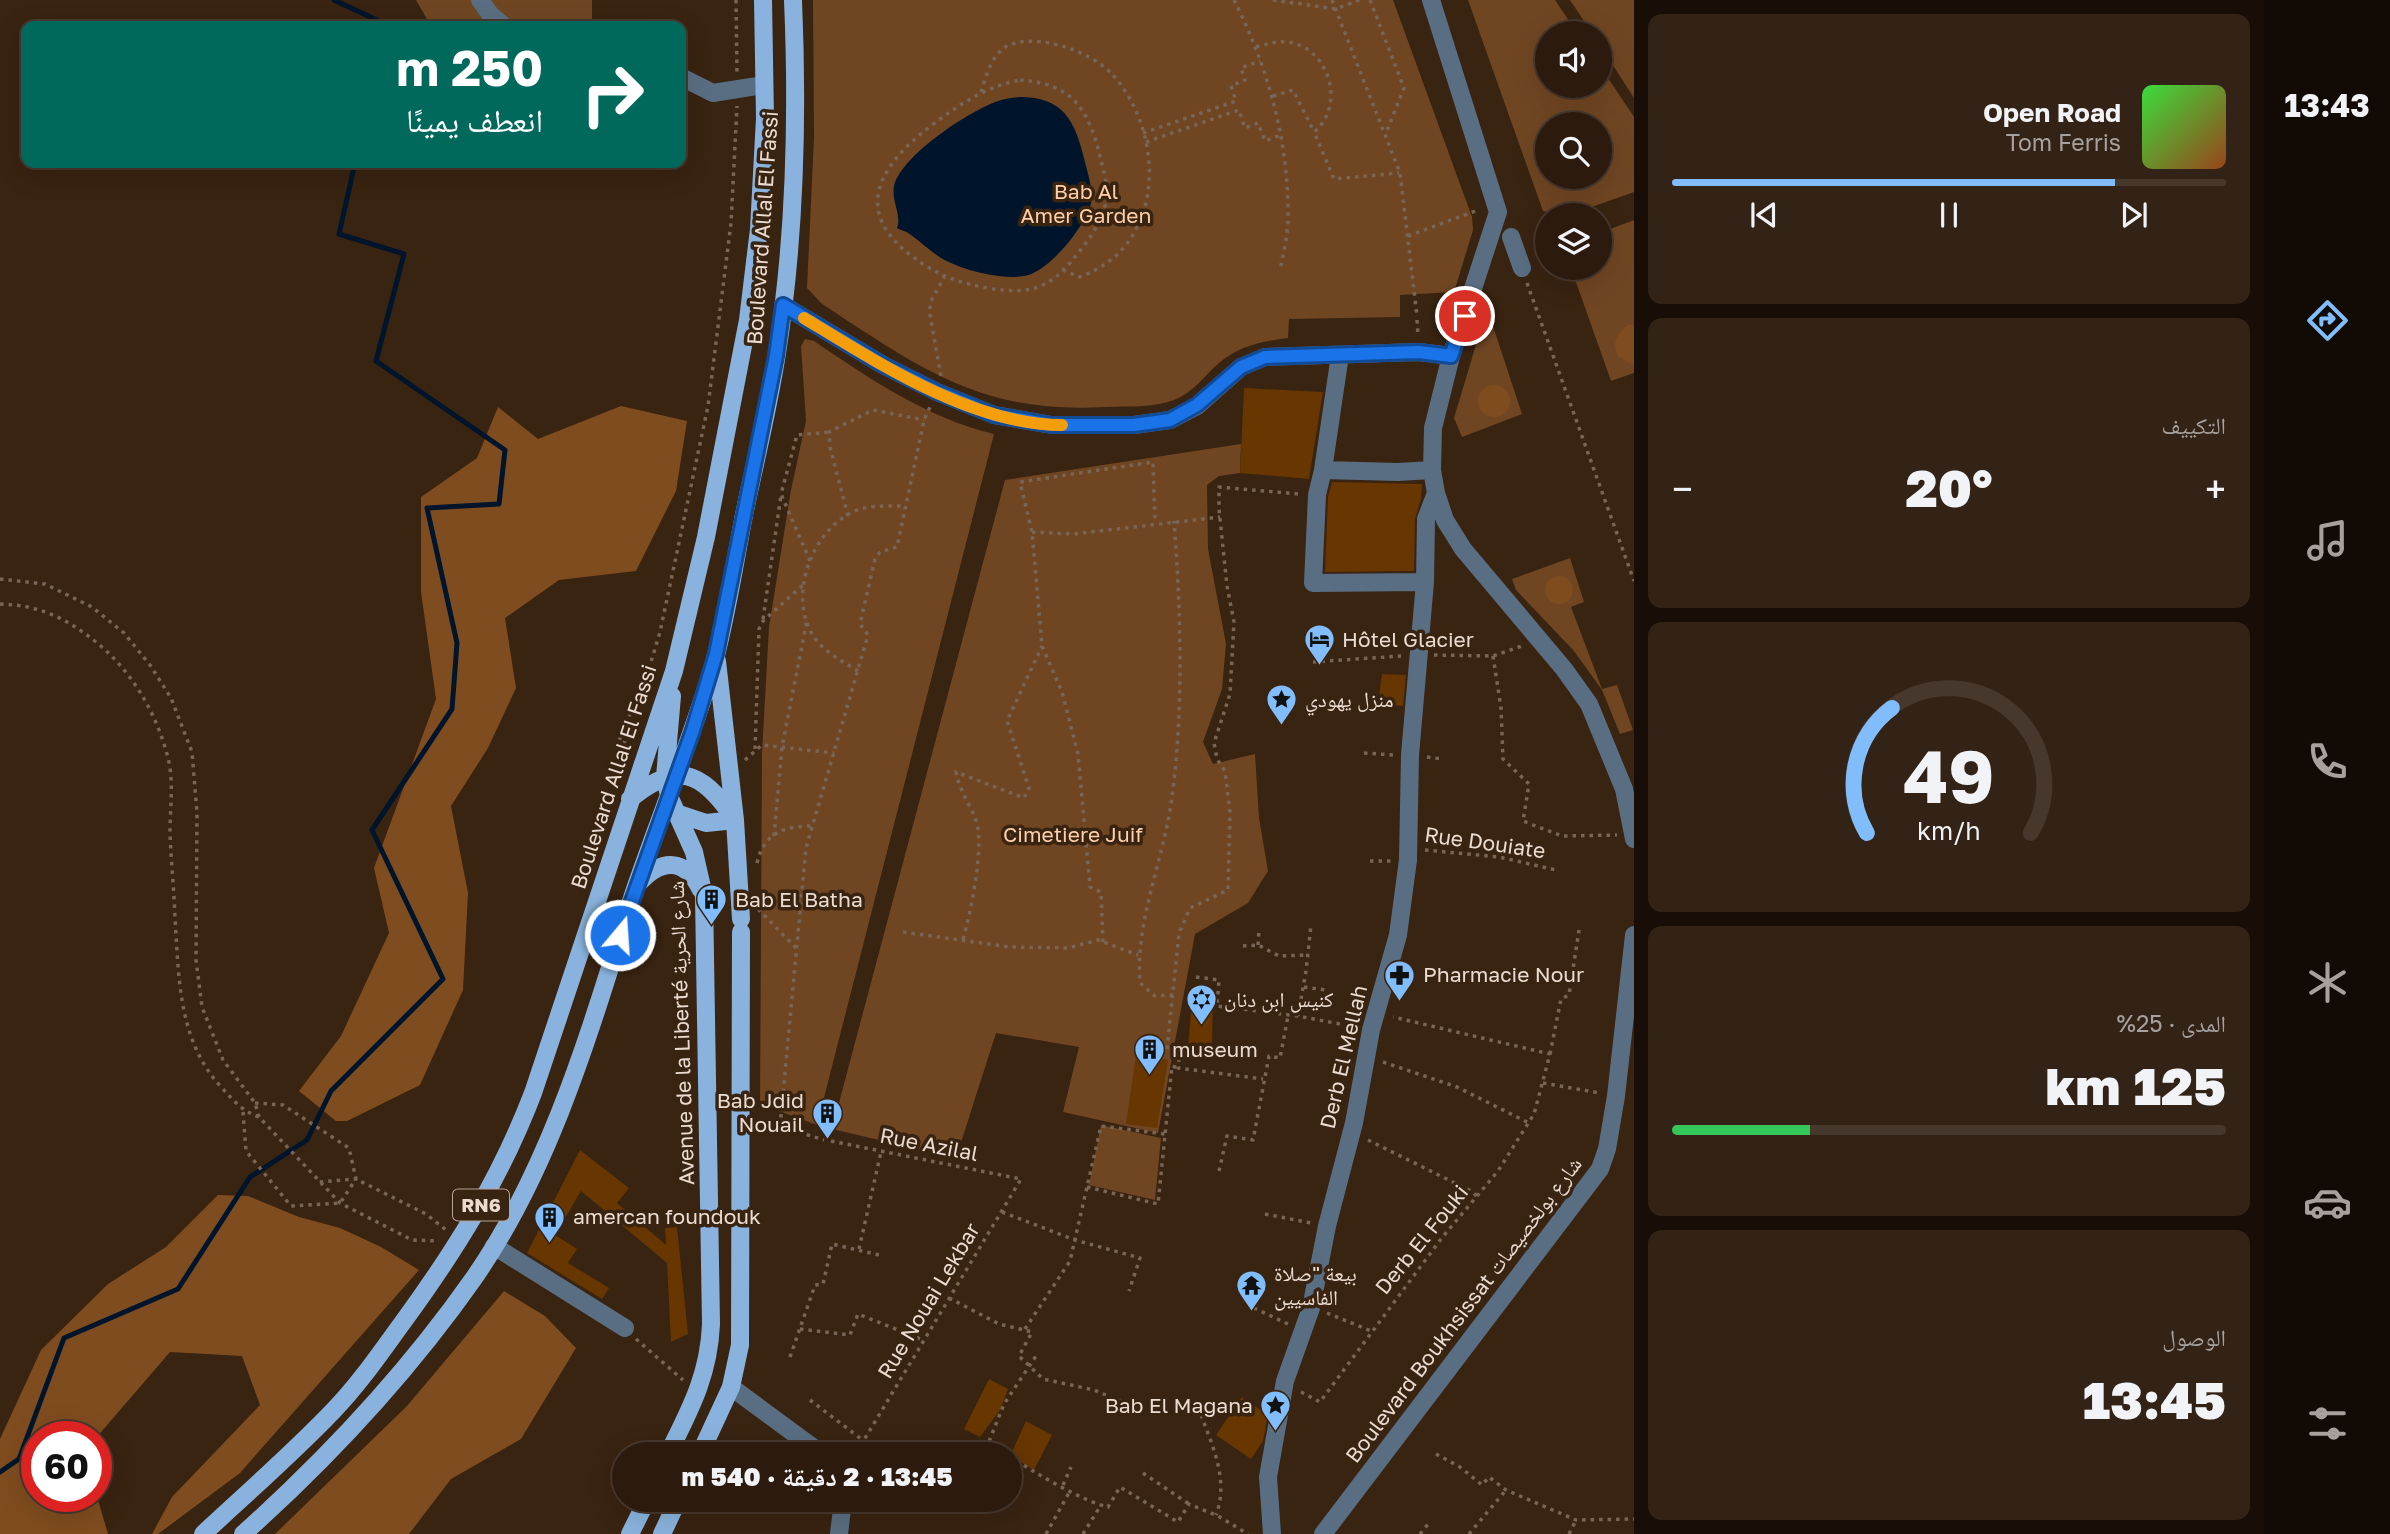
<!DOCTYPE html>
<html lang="ar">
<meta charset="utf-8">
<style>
body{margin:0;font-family:"Golos Text","Noto Naskh Arabic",sans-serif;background:#332316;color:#f1f3f6;direction:rtl;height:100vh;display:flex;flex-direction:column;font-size:26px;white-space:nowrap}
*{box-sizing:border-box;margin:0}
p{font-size:23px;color:#a6a19d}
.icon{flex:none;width:38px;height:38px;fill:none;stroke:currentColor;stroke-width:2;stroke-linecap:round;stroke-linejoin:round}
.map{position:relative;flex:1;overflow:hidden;direction:ltr}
.drawer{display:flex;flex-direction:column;gap:14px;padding:14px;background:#180e07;width:630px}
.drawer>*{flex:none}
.top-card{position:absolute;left:21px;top:21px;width:665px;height:147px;border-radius:14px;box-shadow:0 7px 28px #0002,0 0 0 2px #47382e;direction:rtl;background:#00695c;color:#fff;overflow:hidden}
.buttons{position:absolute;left:1535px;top:21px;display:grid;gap:14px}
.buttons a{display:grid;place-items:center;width:77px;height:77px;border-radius:50%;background:#2b1a0d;box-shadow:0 7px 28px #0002,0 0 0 2px #47382e;font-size:35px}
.speed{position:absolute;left:21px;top:1421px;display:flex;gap:14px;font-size:35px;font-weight:700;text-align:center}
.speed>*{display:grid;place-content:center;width:91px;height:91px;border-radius:50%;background:#2b1a0d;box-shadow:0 7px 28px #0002,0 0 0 2px #47382e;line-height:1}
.speed .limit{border:10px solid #d22;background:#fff;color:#111}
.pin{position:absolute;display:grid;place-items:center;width:60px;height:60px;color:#fff;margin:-30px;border:4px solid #fff;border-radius:50%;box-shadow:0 2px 7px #0007}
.me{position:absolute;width:77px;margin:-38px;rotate:18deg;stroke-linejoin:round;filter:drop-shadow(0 0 5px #0008)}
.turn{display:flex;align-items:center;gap:24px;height:147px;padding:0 28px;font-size:32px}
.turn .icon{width:91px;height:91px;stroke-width:2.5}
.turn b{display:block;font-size:49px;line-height:60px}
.big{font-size:52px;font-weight:800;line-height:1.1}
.drawer .tile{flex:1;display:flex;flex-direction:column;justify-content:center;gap:10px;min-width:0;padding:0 24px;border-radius:14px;background:#332316}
.drawer .dial{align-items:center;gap:0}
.dial svg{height:182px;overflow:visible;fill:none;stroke:#47382e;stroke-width:7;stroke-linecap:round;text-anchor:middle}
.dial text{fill:#f1f3f6;stroke:none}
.song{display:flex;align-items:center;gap:21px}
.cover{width:84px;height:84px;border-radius:10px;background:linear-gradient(135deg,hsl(120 70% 55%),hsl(20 70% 35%))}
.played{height:7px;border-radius:4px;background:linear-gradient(90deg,#81bdfa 80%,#47382e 80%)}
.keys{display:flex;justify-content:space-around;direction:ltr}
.heat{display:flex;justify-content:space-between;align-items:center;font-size:38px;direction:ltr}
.charge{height:10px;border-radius:5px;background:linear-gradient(90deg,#34c759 25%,#47382e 0)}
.trip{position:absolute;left:612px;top:1442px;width:410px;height:70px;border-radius:35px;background:#2b1a0d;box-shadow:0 7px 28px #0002,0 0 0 2px #47382e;font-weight:800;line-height:70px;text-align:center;direction:rtl}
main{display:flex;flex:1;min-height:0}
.menu{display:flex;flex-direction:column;width:126px;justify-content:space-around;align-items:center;background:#110a05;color:#a6a19d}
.menu .icon{width:49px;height:49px}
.menu .on{color:#81bdfa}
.menu b{font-size:32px;color:#f1f3f6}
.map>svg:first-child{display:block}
.green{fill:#704622;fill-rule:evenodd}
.forest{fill:#7f4c1f}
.water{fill:#00152c}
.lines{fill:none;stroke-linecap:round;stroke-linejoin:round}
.stream{stroke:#00152c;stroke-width:5}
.building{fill:#673601}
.path{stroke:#786555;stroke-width:3.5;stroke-dasharray:3.5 5;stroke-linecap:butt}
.minor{stroke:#5a6e83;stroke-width:18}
.major{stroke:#89b3de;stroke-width:18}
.route-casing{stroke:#114b97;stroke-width:18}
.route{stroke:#1a73e8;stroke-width:12}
.slow{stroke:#f59e0b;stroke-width:12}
.labels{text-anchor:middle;stroke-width:7;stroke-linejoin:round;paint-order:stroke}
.shield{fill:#392311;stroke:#b6a497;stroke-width:2}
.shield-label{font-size:19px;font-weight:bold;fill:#ebdcd1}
.park-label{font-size:21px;fill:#fecfaa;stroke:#392311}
.street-label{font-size:21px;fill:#ebdcd1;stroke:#392311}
.poi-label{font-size:21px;fill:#ebdcd1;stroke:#392311;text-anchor:start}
</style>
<main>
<nav class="menu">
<b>13:43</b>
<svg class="icon on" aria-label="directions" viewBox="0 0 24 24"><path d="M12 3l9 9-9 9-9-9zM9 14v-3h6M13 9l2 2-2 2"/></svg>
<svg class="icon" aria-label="music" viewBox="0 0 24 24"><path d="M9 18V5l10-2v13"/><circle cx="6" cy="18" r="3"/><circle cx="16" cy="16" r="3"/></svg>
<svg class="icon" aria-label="phone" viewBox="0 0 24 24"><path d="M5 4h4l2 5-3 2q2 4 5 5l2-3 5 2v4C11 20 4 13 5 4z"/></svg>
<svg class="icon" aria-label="climate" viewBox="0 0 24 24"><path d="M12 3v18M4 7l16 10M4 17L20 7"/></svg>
<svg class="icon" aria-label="car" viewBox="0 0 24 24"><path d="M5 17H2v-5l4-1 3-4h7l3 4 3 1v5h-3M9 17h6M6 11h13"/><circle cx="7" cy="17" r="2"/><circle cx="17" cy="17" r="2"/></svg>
<svg class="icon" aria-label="filters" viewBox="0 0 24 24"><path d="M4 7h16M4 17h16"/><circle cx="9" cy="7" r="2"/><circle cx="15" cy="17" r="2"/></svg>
</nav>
<section class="drawer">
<div class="tile">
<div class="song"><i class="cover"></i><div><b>Open Road</b><p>Tom Ferris</p></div></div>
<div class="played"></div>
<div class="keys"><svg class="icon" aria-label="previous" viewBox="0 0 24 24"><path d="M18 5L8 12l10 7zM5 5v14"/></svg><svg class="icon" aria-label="pause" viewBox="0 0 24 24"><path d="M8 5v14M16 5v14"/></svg><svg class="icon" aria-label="next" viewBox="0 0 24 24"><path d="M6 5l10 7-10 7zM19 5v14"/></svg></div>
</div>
<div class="tile"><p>التكييف</p>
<div class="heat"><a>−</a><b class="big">20°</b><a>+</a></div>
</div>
<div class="tile dial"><svg viewBox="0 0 100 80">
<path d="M14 69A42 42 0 1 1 86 69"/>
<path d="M14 69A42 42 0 0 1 25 14" stroke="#81bdfa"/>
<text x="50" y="56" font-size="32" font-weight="700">49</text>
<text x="50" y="72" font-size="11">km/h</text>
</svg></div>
<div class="tile"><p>المدى · 25%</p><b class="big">125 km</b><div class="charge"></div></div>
<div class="tile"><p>الوصول</p><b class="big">13:45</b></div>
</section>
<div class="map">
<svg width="1634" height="1534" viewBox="0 0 1634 1534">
<rect width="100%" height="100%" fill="#392311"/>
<!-- green -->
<path class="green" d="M416,0H592V26H431Z
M813,0H1393L1472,217L1473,230L1454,292L1400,295V317L1289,319L1288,338C1263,341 1239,346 1219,363C1205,375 1193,393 1174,400C1153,408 1128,406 1106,407C980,414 922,369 822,304L807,288L814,138Z
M1468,0H1555L1577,33H1547V86H1600V66L1634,117V192L1569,215L1543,211ZM1547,124H1600V177H1547Z
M1570,0H1634V98L1600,45V33H1592Z
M1634,220V373L1611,381L1571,268H1600V233Z
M1487,308L1522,414L1462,437L1454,418Z
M805,339L814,341C870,379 927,418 994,434L817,1125L760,1104L762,753L769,627L791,490L806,421L801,346Z
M1241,444L1240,473L1219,476L1207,485L1208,549L1226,644L1222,689L1203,742L1213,764L1255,754L1259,818L1268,871L1248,903L1195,934L1158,1133L1063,1112L1079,1047L996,1033L956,1158L832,1129L1005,480Z
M1570,558L1584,602L1571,607L1602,689L1617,685L1633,730L1620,734L1602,690L1574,651L1516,590L1512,579Z
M1101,1125L1161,1138L1155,1200L1089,1185Z"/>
<!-- forest -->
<path class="forest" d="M1629,325H1634V365L1619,357C1611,344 1616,332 1629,325Z
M1478 401a16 16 0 1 1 32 0a16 16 0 1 1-32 0Z
M621,406L687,421L676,491L636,571L559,580L505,618L516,688L488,748L451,806L468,893L463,990L420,1085L347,1121H336L299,1091L341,1036L389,933L374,868L436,699L421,592V497L477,458L498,407L538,439Z
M1545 590a14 14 0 1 1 28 0a14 14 0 1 1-28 0Z
M218,1195L248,1196L299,1217L340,1228L381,1247L419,1270L240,1473L158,1534H152L172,1497L260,1405L242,1356L170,1352L96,1438L37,1437V1496H96V1493L108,1534H0V1439L41,1350L108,1284L166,1247Z
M504,1291L545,1316L576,1348L521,1439L451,1479L409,1534H275L407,1406Z"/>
<!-- water -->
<path class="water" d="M1025,97C1069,99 1077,129 1086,166C1089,178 1093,190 1091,203C1086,226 1048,273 1024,276C1000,280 962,270 941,258C930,251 921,242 911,235C907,231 902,231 897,228C902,216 891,200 894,186C902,155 969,111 998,101C1007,98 1015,97 1025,97Z"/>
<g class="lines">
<!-- stream -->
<path class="stream" d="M334,0L381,22L380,26
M0,1472L19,1459L64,1338L178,1289L250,1177L307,1140L331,1091L443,979L372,830L452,709L457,643L427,508L499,504L505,450L376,361L404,254L339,234L355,163"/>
</g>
<!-- building -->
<path class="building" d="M1244,388L1323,392L1309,479L1240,473Z
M1332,482L1422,484L1421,499L1415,519L1414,571L1325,572L1328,497Z
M1382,674L1406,675L1403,706L1378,704Z
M1192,998L1213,999L1212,1049L1188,1048Z
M1136,1055L1168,1060L1157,1128L1126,1124Z
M580,1150L629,1188L617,1203L666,1245L665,1228L677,1227L688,1334L671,1342L667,1263L581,1191L555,1235L577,1249L568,1263L609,1288L602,1299L527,1253Z
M989,1379L1008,1389L1000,1410L980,1437L964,1429Z
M1242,1397L1268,1415L1263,1441L1251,1459L1216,1435Z
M1026,1421L1052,1435L1034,1470L1010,1456Z"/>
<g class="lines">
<!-- path -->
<path class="path" d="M736,0L737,74
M1234,0C1268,67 1289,142 1288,218C1288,236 1283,254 1280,271
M1273,0L1336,9L1359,0
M1332,0L1400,173L1417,316
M1370,0L1404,88L1386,133
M1256,47C1267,44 1276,41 1288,42C1330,48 1346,106 1314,132L1334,179L1399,173
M1020,80C1075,84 1089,111 1101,160C1104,173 1109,188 1106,202C1102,220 1093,234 1082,248C1052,287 1036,296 988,288C966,284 947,279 928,267C852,221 869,173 932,125C960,104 985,87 1020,80Z
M981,92C986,76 992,54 1007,46C1036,32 1090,51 1111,73C1167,133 1166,248 1079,277L1063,270
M1273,96L1293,90L1314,132
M1143,133L1236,101L1231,86L1245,80L1241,68L1260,61
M1146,142L1239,110L1245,128L1258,123L1265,141L1281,135
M1408,236L1478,210
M1527,283L1634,581
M1417,320L1418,335
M941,376L930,315V303L944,277
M848,516L830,447L829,432L873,410L924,420
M1032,532L1074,534L1220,517
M810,561L781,494L797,435L829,432
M0,579L45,584L92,607L124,633L150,665L171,698L192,752L197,813L196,960L202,1007L223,1060L255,1103L259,1117
M0,604C39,605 66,618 96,642C132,671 157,714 168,758C174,781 170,809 170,833C171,861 174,889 175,918C179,979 178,1041 222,1088C234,1101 242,1111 259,1117L340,1203L412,1240L439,1241
M763,619L781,495
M1434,655L1493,656L1522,646
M1493,656L1501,708L1503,759L1529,784L1523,821L1562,836L1617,835
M1313,662L1401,656
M858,671C842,661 822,651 812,634C788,592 813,528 857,510C872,505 890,506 905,506
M634,746L619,741L651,662L660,632L708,406L731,223L737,106
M755,749L759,629L763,621L803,585
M1364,753L1394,755
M1427,757L1442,759
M745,760L762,745L834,753
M774,836L782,747L807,620
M1425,850L1499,857L1556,870
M1370,861H1392
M757,863C764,833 784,826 813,826
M758,909L797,949
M903,932L1010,947L1068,948L1098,940L1138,955
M963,939C971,912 982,856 978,829C976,812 960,794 956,772L1024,798L1029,788L1007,721L1042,646
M1103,942L1101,892L1090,887L1078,754L1062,692L1042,646L1032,532L1020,482L1153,462L1155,523
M1258,945L1259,930
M1243,946L1258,945L1279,956L1307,955
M1196,977L1219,980L1217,1006L1298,1016L1356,1027
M1304,987L1326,990
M1173,995L1155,996L1140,983C1135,923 1162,864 1171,804C1184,715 1181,611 1174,521
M1298,1016L1306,971L1311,925
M1167,1049L1179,933L1190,908L1228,890L1230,812L1225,771L1217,759L1214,743L1230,694L1234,622L1227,586L1219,509V487L1299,494
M1180,1050L1178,1068L1263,1079
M1550,1054L1561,999L1569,995L1579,930
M1383,1062L1457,1087L1529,1123
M1543,1083L1600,1093
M255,1103L283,1105L349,1148L356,1179L426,1214L446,1230
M243,1112L246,1151L291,1206L340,1203L356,1179L319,1182
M757,1126H780L824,1140
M780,1126L806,848L868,635L860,624L875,559L880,552L897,547L924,420L931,405
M1368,1140L1473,1192L1477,1197
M831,1141L1021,1179L864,1440
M1219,1171L1227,1136L1253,1140L1269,1056L1280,1058L1288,1016
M1087,1187L1158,1204L1172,1066L1178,1068
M1002,1212L1075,1240L1140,1258L1129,1291
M1265,1214L1311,1223
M859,1249L881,1152
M949,1298L999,1324L1032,1332L1019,1356L1043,1379L1094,1390L1129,1405
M1254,1308L1288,1324
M1327,1313L1371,1331
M800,1329L850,1335L858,1314L923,1340
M1025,1329L1070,1261L1101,1126L1165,1134
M636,1339L683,1380
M790,1357L815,1285L823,1284L832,1244L879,1255
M1301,1392L1320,1402L1441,1239L1498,1171L1534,1114L1550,1054L1393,1017
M810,1400L881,1454
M1201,1415C1213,1447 1229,1481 1216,1515
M986,1449L1004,1404L1038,1353
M989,1452L1002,1454
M1436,1454L1460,1467L1482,1485L1489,1477L1506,1490L1576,1520L1634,1519
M1010,1456C1031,1471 1084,1502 1108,1507L1120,1487L1178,1522L1189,1504L1218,1516L1248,1534
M1143,1473L1189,1504
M1063,1485L1071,1467
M1046,1534L1070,1491
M1083,1534L1101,1505
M1420,1534L1429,1523
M1469,1534L1506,1490
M1569,1534L1576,1520"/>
<!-- minor -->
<path class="minor" d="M480,0L490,14L504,26
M1431,0L1498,212L1451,356L1433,428L1432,470L1436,493L1445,520L1463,549L1564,669L1589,704L1624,789L1634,839
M681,77L713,93L764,85
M1511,237L1522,268
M783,305L883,365L937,392L994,415L1052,425H1134L1170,420L1197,406L1241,367L1265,357L1419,352L1451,356
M1340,355L1323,470L1317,495L1313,583L1425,582L1426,519L1436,493
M1323,470L1398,472L1432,470
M494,1246L625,1328
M731,1387L822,1454
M839,1534L843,1500
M1272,1534L1268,1477L1285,1381L1311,1308L1327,1226L1354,1123L1371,1030L1398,935L1408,860L1410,755L1425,582
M1323,1534L1600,1169L1607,1149L1616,1096L1634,935"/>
<!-- major -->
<path class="major" d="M717,661L735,820L741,919
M630,799C676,761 701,770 733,817
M679,814L706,823L735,820
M639,883C662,858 685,858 701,890
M668,1454C690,1410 709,1375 711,1324L704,896L694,852L669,796L665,777L672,696
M700,1454L731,1387L740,1345L741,932
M203,1534C247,1493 293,1453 334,1410C360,1383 381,1352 403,1322C457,1248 500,1179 533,1093L674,671L706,537L748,320L759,229L765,118L763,0
M243,1534C329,1457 408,1372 474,1278C552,1166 591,1027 632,898C659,818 692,740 715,659C728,610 735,560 745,510C756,458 769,406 777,353C795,238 798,117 793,0
M630,1534L647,1500
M662,1534L678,1500"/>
</g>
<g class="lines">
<defs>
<path id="route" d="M620,935L693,730L716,654L776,356L783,305L883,365L937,392L994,415L1052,425H1134L1170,420L1197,405L1241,367L1265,357L1419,352L1451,356L1465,316"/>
</defs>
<!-- route casing -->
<use href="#route" class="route-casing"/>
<!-- route -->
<use href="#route" class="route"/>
<!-- slow -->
<path class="slow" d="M804,318C878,363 973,425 1062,425"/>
</g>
<!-- icons -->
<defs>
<symbol id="hotel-pin" viewBox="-11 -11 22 30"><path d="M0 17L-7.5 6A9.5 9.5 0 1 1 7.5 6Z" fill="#81bdfa" stroke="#392311"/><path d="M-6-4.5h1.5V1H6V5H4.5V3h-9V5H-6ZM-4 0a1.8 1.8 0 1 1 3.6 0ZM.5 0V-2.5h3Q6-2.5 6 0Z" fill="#111"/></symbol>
<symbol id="sight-pin" viewBox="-11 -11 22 30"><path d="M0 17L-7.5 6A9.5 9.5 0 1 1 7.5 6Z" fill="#81bdfa" stroke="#392311"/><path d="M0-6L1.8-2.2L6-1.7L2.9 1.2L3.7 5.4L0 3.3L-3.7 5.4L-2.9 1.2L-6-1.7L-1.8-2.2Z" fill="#111"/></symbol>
<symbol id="building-pin" viewBox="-11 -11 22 30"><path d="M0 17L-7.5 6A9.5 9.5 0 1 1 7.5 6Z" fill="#81bdfa" stroke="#392311"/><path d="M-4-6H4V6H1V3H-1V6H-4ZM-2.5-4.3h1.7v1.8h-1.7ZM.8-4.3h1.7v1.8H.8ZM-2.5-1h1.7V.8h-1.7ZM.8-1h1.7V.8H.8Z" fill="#111"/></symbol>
<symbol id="pharmacy-pin" viewBox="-11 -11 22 30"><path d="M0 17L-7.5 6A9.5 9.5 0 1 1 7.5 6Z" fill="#81bdfa" stroke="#392311"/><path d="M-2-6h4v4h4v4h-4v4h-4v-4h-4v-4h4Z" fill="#111"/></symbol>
<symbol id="synagogue-pin" viewBox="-11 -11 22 30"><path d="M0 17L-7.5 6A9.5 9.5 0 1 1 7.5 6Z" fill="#81bdfa" stroke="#392311"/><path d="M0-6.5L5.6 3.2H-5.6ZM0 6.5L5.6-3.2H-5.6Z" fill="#111"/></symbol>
<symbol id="temple-pin" viewBox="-11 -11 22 30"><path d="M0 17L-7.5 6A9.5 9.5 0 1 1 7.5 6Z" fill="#81bdfa" stroke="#392311"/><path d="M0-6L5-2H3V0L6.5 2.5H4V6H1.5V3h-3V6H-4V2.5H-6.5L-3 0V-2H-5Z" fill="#111"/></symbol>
</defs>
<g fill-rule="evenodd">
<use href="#hotel-pin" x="1302" y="622" width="35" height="47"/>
<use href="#sight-pin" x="1264" y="682" width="35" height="47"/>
<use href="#building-pin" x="694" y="882" width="35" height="47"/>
<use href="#pharmacy-pin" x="1382" y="958" width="35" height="47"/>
<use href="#synagogue-pin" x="1184" y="982" width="35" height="47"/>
<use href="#building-pin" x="1132" y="1032" width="35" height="47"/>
<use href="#building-pin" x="810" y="1096" width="35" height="47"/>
<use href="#building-pin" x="532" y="1200" width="35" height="47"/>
<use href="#temple-pin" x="1234" y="1268" width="35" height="47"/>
<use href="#sight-pin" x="1258" y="1388" width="35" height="47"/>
</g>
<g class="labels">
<!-- shield labels -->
<rect class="shield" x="453" y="1189.5" width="56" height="31" rx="5"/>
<g class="shield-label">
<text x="481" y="1212">RN6</text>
</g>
<!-- park labels -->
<g class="park-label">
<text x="1086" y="199">Bab Al<tspan x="1086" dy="24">Amer Garden</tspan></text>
<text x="1073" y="842">Cimetiere Juif</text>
</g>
<!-- street labels -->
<g class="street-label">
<text transform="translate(763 228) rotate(-86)" y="7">Boulevard Allal El Fassi</text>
<text transform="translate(614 777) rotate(-72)" y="7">Boulevard Allal El Fassi</text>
<text transform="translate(1485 843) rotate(8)" y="7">Rue Douiate</text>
<text transform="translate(682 1033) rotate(-92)" y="7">Avenue de la Liberté شارع الحرية</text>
<text transform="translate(1344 1057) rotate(-77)" y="7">Derb El Mellah</text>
<text transform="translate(929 1145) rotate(11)" y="7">Rue Azilal</text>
<text transform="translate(1422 1240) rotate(-51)" y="7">Derb El Fouki</text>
<text transform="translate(929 1301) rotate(-59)" y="7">Rue Nouai Lekbar</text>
<text transform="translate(1464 1310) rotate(-53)" y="7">Boulevard Boukhsissat شارع بولخصيصات</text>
</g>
<!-- poi labels -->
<g class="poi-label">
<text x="1342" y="647">Hôtel Glacier</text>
<text x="1305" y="707">منزل يهودي</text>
<text x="735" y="907">Bab El Batha</text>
<text x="1423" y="982">Pharmacie Nour</text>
<text x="1224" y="1007">كنيس ابن دنان</text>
<text x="1172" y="1057">museum</text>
<text x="804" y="1108" text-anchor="end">Bab Jdid<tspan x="804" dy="24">Nouail</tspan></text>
<text x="573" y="1224">amercan foundouk</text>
<text x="1274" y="1281">بيعة "صلاة<tspan x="1274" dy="24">الفاسيين</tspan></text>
<text x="1253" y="1413" text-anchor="end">Bab El Magana</text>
</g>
</g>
</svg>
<div class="buttons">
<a><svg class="icon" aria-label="sound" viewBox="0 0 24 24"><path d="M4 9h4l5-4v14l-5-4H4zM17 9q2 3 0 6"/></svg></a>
<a><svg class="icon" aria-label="search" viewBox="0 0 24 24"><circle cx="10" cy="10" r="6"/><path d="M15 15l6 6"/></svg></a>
<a><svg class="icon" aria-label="layers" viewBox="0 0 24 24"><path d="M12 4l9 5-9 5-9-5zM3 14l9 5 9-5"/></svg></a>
</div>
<div class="speed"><div class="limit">60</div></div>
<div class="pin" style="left:1465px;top:316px;background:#d93025"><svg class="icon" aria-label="arrive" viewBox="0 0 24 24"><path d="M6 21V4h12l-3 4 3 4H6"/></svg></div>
<svg class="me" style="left:620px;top:935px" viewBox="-20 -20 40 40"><circle r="17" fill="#1a73e8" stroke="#fff" stroke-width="3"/><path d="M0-11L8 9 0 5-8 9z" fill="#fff"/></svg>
<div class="trip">13:45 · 2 دقيقة · 540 m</div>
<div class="top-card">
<div class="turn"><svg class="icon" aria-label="right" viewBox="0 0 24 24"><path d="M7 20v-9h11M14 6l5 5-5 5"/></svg><div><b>250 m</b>انعطف يمينًا</div></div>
</div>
</div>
</main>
